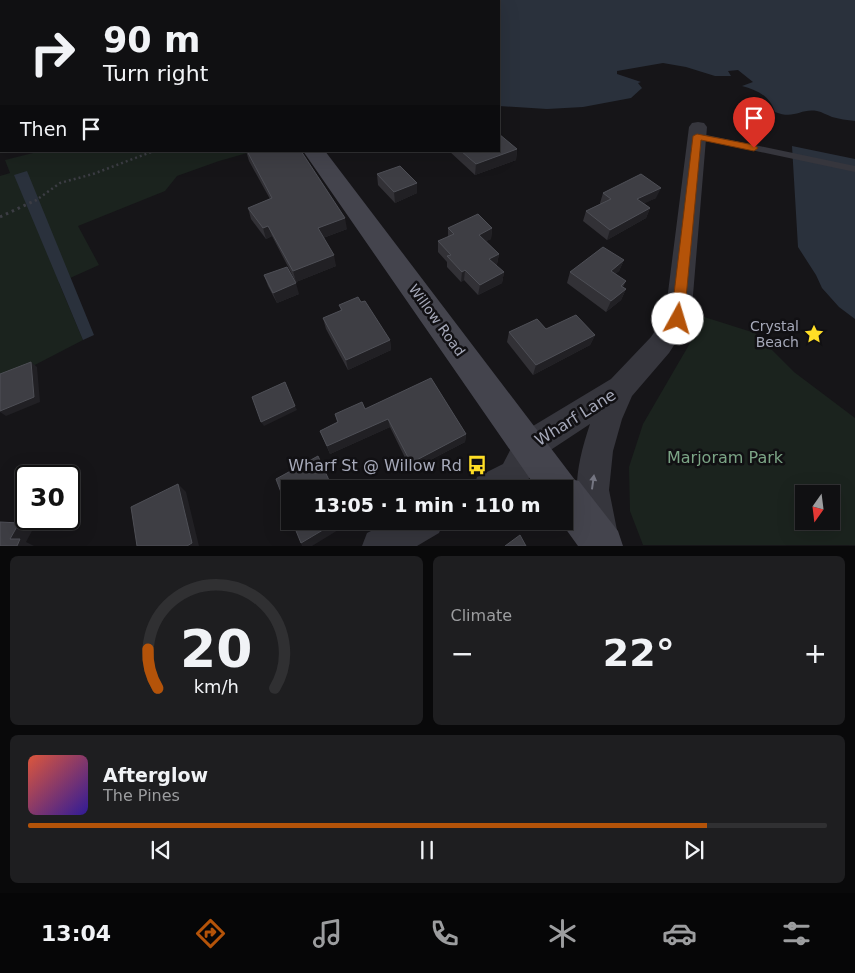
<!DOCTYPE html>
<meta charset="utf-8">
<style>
body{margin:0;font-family:"DejaVu Sans",sans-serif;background:#1e1e20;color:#f1f3f6;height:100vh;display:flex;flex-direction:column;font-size:19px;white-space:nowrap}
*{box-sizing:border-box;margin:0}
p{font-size:16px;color:#9c9d9f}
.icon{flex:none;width:28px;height:28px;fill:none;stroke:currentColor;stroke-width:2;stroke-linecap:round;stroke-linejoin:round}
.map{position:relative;height:546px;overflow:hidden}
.side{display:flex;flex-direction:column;gap:10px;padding:10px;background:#09090a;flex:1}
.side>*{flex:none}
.top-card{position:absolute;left:0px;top:0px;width:500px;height:152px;box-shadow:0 5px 20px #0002,0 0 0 1px #303032;background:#101012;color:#f1f3f6;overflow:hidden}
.needle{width:32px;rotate:194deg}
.tools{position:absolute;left:795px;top:485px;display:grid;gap:10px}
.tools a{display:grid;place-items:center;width:45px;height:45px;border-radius:0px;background:#101012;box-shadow:0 5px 20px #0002,0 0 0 1px #303032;font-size:25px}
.speed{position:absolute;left:15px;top:465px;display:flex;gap:10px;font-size:25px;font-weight:700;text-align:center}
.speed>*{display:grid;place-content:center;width:65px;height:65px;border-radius:50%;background:#101012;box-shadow:0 5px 20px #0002,0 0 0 1px #303032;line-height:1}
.speed .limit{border:2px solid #111;border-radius:8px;background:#fff;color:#111}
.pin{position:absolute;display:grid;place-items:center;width:42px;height:42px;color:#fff;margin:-51px -21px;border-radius:50% 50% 50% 0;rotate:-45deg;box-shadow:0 0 5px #0007}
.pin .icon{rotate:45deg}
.me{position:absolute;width:55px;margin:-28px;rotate:6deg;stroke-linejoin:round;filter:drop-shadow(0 0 4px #0008)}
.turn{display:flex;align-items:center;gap:18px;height:105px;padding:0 20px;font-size:22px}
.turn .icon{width:65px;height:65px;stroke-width:2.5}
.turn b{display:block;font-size:35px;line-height:42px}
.then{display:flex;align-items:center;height:48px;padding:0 20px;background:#0003;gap:10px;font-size:19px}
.big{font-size:38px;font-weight:600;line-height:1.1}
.side .tile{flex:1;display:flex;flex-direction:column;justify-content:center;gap:8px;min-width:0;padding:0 18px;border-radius:8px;background:#1e1e20}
.side .dial{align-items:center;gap:0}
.dial svg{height:130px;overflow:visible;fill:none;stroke:#303032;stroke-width:7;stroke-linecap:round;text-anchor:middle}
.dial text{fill:#f1f3f6;stroke:none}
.song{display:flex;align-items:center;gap:15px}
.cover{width:60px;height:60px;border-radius:8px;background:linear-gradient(135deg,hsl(10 70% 55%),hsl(250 70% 35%))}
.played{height:5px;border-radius:2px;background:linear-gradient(90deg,#b45309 85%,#303032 85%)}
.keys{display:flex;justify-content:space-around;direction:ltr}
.heat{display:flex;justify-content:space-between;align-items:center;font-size:28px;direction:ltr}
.side .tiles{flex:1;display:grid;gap:10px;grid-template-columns:1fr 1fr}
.tile:last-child{grid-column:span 2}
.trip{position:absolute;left:281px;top:480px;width:292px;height:50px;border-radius:0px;background:#101012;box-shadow:0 5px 20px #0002,0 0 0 1px #303032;font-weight:600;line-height:50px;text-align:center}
.dock{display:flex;height:80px;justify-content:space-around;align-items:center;background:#060607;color:#9c9d9f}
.dock .icon{width:35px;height:35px}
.dock .selected{color:#b45309}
.dock b{font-size:22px;color:#f1f3f6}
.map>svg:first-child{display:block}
.green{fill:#1b231e;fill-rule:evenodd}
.water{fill:#2a313c}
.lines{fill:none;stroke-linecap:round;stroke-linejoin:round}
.path-far1{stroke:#3c3d44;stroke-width:2.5;stroke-dasharray:2 3;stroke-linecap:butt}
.path{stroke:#3c3d44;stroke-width:3;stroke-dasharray:2.5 4;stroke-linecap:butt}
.lane{fill:#36363d;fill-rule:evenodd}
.street{fill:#36363d;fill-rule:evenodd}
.secondary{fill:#44444d;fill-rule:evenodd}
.wall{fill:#323136}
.shaded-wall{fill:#212024}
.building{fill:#3e3e44;stroke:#4e4f56}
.oneway{fill:#747581}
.route{fill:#b45309;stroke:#753606}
.labels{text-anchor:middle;stroke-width:5;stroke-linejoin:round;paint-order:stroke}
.street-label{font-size:14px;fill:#a6a9b9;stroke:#111013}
.poi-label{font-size:14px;fill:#a6a9b9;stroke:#111013;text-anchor:end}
.near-street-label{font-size:16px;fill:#a6a9b9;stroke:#111013}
.near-park-label{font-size:16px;fill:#7ca586;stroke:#111013}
.near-poi-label{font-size:16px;fill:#a6a9b9;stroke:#111013;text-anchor:end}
</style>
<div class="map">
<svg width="855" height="546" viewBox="0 0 855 546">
<rect width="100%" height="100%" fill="#161518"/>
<!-- green -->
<path class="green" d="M41,151H254L219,161L177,176L165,191L78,226L99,265L59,283L83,340L0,383V176L10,173L5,160Z
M701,316L755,333L794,372L855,418V545H643L630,511L629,467L643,424L697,331ZM804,494H831V521H804Z"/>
<!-- water -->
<path class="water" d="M325,0H855V121C847,120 839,119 832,117C827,115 822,112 817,111C800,108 795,120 775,112C770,96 757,90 742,86L753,82L738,70L728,71L731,76H715L686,67L663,63L617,71V74L641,82L638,83L642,88L631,98L583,107L547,109L499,106V1H324Z
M792,146L855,159V319L839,307L822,288L816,275L798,247Z
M27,171L94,335L83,340L14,175Z"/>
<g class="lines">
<!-- path-far1 -->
<path class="path-far1" d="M35,201L60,183L93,174L154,151"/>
<!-- path -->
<path class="path" d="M0,217L36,200"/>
<!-- lane -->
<path class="lane" d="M697,133L855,166V172L694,138L692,136Z"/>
<!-- street -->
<path class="street" d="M698,122L704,123L707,127L691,319L669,353L632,396L622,419L613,451L609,490L617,530L612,542C603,546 597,546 588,542C570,500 576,466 590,424L540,457L525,486L521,489H473L477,477L503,464L518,435L611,379L651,337L665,316L689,127L692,123Z
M391,521H444L439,533L417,546H362L367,533Z"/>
<!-- secondary -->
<path class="secondary" d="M232,0H246L247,1H233Z
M303,151H325L575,480L579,481L618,531L623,546H578L560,521H565V489H537Z"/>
</g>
<!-- wall -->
<path class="wall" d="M517,149L516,160L475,175L449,151H499Z
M246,151L347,229L323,238L336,266L296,282L272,236L266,239L251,219L248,208L270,199L249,161Z
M377,174L417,183V193L395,203L378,185Z
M603,193L656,198L644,203L650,208L646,218L607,240L583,221L586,211L600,204V203Z
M448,228H492L491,239L486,241L499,254L497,264L496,265L504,272L502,283L478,295L464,280L461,282L447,267V262L438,252V241L448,237Z
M624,260L619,271L615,274L626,281L623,287L626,289L621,300L606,312L567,283L570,272Z
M264,275L299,294L277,303L268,286Z
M339,305L390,340L391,350L348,370L326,329L323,318L341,311Z
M546,329L595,335L590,345L533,375L507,342L509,332Z
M365,409L466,434L465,442L411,470L390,427L330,454L320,431L337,422L335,414Z"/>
<!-- shaded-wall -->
<path class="shaded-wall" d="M144,0H155L154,1H143Z
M275,0H293V1H268Z
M517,149L516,160L475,175L476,164Z
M417,183V193L395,203L394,192Z
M661,188L656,198L633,209L637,199Z
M650,208L646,218L607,240L610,230Z
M345,218L347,229L320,239L318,228Z
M268,226L272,236L266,239L263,228Z
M492,228L491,239L478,245L479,235Z
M499,254L497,264L488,270L489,259Z
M334,255L336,266L296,282L293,271Z
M624,260L619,271L606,282L611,271Z
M465,270L464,280L461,282L462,272Z
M504,272L502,283L478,295L480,285Z
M296,283L299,294L277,303L273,293Z
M626,289L621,300L606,312L611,301Z
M595,335L590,345L533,375L536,365Z
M390,340L391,350L348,370L346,360Z
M31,362L37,367L40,402L6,416L0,412V411Z
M295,406L297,410L264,426L261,422Z
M388,419L390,427L330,454L327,446Z
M466,434L465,442L411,470V463Z
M178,484L186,492L199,546H187Z
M338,521H347L348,524L312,546H302L301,543Z
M19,523L33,529L26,542L34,546H17L10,539Z"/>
<!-- building -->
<path class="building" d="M116,0H144L143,1H117Z
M499,134L517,149L476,164L461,151H499Z
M247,151H301L345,218L318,228L334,255L293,271L268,226L263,228L248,208L272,198Z
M400,166L417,183L394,192L377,174Z
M641,174L661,188L637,199L650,208L610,230L586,211L611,199L603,193Z
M478,214L492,228L479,235L499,254L489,259L504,272L480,285L465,270L462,272L447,256L451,255L438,241L454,234L448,228Z
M603,247L624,260L611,271L626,281L621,286L626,289L611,301L570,272Z
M287,267L296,283L273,293L264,275Z
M358,297L361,302L365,301L390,340L346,360L323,318L342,310L339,305Z
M576,315L595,335L536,365L509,332L537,319L546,329Z
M31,362L34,397L0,411V374Z
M431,378L466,434L411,463L388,419L327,446L320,431L338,422L335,414L362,402L365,409Z
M285,382L295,406L261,422L252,397Z
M318,456L333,489H290V516L276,479Z
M178,484L192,543L187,546H137L131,507Z
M292,521H338L301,543Z
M0,522L19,523L10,539H20L17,546H0Z
M520,535L526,546H505Z"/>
<!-- one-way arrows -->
<defs><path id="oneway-solid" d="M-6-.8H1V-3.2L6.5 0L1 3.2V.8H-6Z" transform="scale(1.25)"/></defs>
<use class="oneway" href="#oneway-solid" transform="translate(593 482) rotate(-82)"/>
<!-- route -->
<path class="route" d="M697,134L754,145L758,148L754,151L701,140L684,319L682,322H673L671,319L693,136Z"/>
<!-- icons -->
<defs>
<symbol id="sight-bare" viewBox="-9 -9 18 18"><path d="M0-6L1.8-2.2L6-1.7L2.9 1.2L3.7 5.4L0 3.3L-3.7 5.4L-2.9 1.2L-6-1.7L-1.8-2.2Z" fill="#ffde26" stroke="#111013" stroke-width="2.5" paint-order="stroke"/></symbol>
<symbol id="bus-bare" viewBox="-9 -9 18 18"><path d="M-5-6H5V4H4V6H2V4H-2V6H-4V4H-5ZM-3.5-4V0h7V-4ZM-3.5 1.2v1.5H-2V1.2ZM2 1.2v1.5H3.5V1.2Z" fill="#ffde26" stroke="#111013" stroke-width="2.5" paint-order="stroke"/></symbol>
</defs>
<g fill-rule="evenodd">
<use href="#sight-bare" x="800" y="320" width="28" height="28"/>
<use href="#bus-bare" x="463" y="451" width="28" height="28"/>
</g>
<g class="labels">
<!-- street labels -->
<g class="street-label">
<text transform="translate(437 320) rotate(54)" y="5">Willow Road</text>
</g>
<!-- poi labels -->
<g class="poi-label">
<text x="799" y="331">Crystal<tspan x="799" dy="16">Beach</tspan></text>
</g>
<!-- near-street labels -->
<g class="near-street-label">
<text transform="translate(575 417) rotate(-32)" y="6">Wharf Lane</text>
</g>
<!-- near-park labels -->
<g class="near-park-label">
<text x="725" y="463">Marjoram Park</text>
</g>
<!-- near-poi labels -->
<g class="near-poi-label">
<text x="462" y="471">Wharf St @ Willow Rd</text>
</g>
</g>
</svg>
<div class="tools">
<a><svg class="needle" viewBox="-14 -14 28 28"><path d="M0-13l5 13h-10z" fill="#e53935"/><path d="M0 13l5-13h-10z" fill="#9c9d9f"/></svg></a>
</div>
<div class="speed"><div class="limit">30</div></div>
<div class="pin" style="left:754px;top:148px;background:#d93025"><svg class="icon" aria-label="arrive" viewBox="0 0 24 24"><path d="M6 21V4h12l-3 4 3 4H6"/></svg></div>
<svg class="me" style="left:678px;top:319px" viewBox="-20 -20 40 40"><circle r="19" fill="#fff"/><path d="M0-13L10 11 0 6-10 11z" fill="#b45309"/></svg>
<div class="trip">13:05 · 1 min · 110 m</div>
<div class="top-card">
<div class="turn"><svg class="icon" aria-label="right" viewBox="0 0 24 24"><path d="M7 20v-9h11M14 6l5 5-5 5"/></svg><div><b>90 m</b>Turn right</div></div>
<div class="then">Then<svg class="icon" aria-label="arrive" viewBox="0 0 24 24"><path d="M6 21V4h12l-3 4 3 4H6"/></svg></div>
</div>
</div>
<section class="side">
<div class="tiles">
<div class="tile dial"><svg viewBox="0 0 100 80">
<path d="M14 69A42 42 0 1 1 86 69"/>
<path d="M14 69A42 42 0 0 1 8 45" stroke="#b45309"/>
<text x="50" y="56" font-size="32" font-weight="700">20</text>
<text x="50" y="72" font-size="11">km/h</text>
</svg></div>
<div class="tile"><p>Climate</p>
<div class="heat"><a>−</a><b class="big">22°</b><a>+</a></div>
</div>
<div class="tile">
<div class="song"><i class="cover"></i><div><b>Afterglow</b><p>The Pines</p></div></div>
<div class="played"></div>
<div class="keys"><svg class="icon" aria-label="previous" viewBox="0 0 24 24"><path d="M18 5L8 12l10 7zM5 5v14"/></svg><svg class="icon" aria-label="pause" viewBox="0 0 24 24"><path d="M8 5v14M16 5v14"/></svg><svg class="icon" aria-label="next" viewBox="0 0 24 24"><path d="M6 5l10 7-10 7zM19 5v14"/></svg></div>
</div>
</div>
</section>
<nav class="dock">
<b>13:04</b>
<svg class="icon selected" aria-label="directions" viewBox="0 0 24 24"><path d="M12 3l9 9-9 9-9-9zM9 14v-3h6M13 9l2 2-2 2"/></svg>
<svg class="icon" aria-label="music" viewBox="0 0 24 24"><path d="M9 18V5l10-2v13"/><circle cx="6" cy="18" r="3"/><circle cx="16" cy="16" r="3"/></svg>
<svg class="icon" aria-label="phone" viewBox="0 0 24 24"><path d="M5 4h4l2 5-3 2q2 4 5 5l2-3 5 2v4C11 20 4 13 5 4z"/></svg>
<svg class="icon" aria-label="climate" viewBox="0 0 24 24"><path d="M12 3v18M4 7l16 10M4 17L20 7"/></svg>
<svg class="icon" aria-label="car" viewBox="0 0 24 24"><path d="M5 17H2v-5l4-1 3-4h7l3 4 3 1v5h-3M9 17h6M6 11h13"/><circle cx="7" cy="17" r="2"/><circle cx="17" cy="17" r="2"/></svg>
<svg class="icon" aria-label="filters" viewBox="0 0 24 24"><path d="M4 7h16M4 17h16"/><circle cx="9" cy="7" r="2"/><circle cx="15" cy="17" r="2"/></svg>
</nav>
